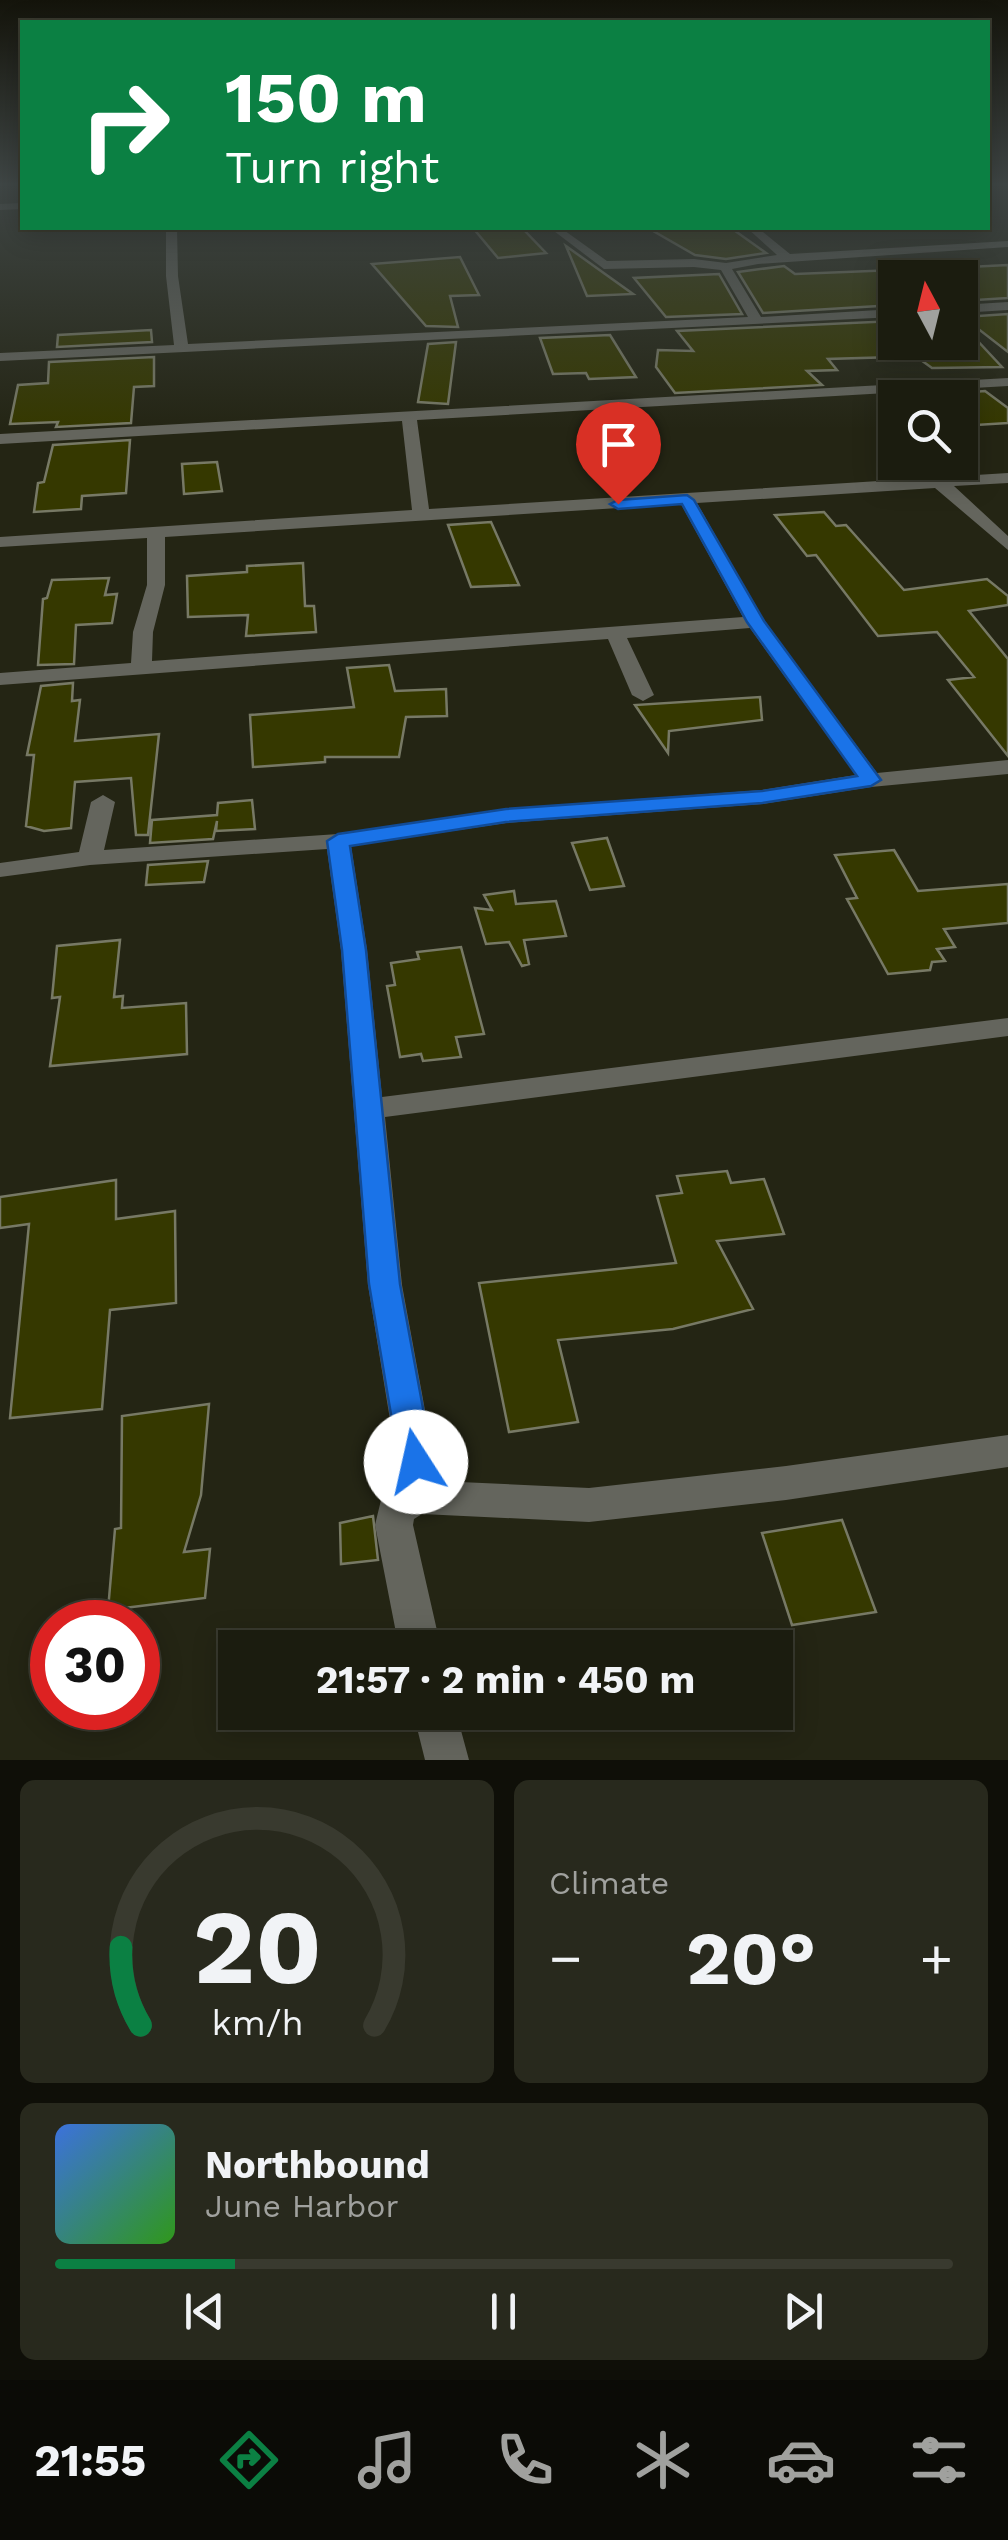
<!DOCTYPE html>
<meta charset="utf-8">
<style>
body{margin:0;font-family:"Work Sans",sans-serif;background:#28291d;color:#f1f3f6;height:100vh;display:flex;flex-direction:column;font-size:38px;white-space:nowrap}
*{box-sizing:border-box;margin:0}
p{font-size:32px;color:#a0a19e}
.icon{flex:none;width:55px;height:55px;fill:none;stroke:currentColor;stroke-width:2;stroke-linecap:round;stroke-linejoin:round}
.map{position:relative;height:1760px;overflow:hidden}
.sheet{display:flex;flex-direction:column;gap:20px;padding:20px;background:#0f0f08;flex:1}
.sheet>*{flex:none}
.hud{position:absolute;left:20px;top:20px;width:970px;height:210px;border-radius:0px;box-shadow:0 5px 25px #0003,0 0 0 2px #393a2f;background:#0b8043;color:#fff;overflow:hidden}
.needle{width:65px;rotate:353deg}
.fabs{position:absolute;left:878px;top:260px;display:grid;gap:20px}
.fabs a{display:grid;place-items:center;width:100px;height:100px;border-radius:0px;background:#1b1c0f;box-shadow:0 5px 25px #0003,0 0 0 2px #393a2f;font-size:50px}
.speed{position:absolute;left:30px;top:1600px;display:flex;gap:20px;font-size:50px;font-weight:700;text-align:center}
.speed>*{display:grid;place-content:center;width:130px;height:130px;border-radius:50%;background:#1b1c0f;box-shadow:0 5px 25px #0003,0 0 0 2px #393a2f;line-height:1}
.speed .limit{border:15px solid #d22;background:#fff;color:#111}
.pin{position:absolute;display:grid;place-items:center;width:85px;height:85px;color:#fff;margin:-102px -42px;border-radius:50% 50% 50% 0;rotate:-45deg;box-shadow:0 0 10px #0007}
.pin .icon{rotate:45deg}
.me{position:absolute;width:110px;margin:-55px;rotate:350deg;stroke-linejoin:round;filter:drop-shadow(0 0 8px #0008)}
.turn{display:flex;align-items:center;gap:35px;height:210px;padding:0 40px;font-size:45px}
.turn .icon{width:130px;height:130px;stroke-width:2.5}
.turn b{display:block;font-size:70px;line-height:85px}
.big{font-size:75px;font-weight:700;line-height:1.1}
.sheet .widget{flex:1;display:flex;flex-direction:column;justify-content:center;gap:15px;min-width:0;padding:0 35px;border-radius:15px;background:#28291d}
.sheet .dial{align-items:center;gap:0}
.dial svg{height:260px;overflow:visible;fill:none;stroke:#393a2f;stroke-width:7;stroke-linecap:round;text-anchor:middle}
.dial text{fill:#f1f3f6;stroke:none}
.song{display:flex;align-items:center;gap:30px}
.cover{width:120px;height:120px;border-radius:15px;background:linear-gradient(135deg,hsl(220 70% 55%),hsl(110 70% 35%))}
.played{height:10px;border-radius:5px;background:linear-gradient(90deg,#0b8043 20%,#393a2f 20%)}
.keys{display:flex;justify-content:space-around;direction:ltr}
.heat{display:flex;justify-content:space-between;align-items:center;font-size:55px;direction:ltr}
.sheet .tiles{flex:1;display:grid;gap:20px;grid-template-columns:1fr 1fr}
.widget:last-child{grid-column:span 2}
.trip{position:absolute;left:218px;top:1630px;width:575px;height:100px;border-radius:0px;background:#1b1c0f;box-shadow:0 5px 25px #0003,0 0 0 2px #393a2f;font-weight:700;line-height:100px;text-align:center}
.dock{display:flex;height:160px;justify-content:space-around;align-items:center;background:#0b0b06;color:#a0a19e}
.dock .icon{width:70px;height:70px}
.dock .active{color:#0b8043}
.dock b{font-size:45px;color:#f1f3f6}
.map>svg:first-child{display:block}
.building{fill:#353800;stroke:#777965;stroke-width:2.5}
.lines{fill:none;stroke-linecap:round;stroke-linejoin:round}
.street{fill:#64655d;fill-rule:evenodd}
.route{fill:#1a73e8;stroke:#114b97;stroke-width:2.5}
</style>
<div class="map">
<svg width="1008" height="1760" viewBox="0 0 1008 1760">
<rect width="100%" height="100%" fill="#242514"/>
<!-- building -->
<path class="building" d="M473,228H522L546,253L498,258Z
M648,228H731L766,253L726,259L695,255Z
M566,246L633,294L587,296Z
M460,257L479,295L450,296L458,327L426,326L372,264Z
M1008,265V298L960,301V278H915L906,270Z
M784,266L795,274L895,270V305L763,313L738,272Z
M719,274L742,314L666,317L634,278Z
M1008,314V352L963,317Z
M895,321V357L828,359L837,370L807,371L822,385L675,393L656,367L658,350L693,351L677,331Z
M151,330L152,342L57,347L58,335Z
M610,335L636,377L589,379L586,373L553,374L540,338Z
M960,337H974L1002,367L932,368L896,342H960Z
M456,342L448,404L418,402L428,344Z
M154,357V386L134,387L131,423L56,427L58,422L10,424L18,385L48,383L49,362Z
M985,391L1008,408V423L960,426V393Z
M130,440L126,493L82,496L81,509L34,512L38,483L44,482L53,445Z
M217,462L222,491L184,494L182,464Z
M824,512L836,526L846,525L904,590L987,579L1008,596V605L969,611L1008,659V756L948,680L974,677L937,632L878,636L816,555L807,556L775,515Z
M491,522L519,585L471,587L448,525Z
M303,563L305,606H314L316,632L246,636L248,615L188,617L187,576L247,572V566Z
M109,578L105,595L117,594L112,623L76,625L74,664L38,665L43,599L47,598L52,580Z
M389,665L395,691L446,689L447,716L406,717L399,757H325V762L253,767L250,715L354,707L347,668Z
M73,683L72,701L80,700L75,741L159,734L148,835H136L131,778L75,782L71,828L44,831L26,826L34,755H27L41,686Z
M760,697L762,720L669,731L668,753L635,705Z
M252,800L255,829L216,831L217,821L213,839L150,843L152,820L217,815L218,803Z
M607,838L624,886L590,890L572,843Z
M894,850L918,891L1008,884V923L944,929L955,947L937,949L945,961L932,962L930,970L888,974L847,899L857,898L835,855Z
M208,861L204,882L146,885L148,865Z
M514,891L516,904L556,901L566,936L524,940L529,964L522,966L509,942L486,944L475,908L492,910L484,895Z
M120,940L114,997L123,996L122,1008L186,1003L187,1054L50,1066L60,997L52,998L57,946Z
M461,947L484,1034L456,1037L461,1057L423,1061L421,1054L400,1057L387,986L395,985L391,963L419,959L417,952Z
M727,1171L731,1183L764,1179L784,1234L717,1241L753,1309L673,1329L558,1340L578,1422L509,1432L479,1283L676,1263L657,1196L682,1193L677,1176Z
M116,1180V1219L175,1211L176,1303L110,1310L102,1409L10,1418L29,1224L0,1228V1197Z
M209,1404L201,1495L184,1552L210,1549L205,1598L108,1610L115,1529L121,1528L122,1416Z
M373,1516L378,1560L341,1564L340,1523Z
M842,1520L876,1612L792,1625L762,1533Z"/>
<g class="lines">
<!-- street -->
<path class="street" d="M22,203V209L0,210V204Z
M166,228H177L178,276L188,344L748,317L721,270L694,267L604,269L550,228H561L607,261L694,259L726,263L777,255L747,228H758L790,254L1008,241V247L758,264L732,269L761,317L895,309V317L0,361V353L174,345L166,276Z
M1008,302V310L960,313V305Z
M1008,378V386L417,420L429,509L1008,473V483L954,486L1008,536V550L935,488L697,503L764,621L877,773L1008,760V774L871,787L762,804L506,823L351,846L367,950L382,1097L1008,1018V1036L385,1117L402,1285L438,1481L589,1488L786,1466L1008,1435V1467L786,1500L589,1522L422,1514L414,1519L413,1525L441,1648H399L375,1525L381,1500L401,1487L368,1285L341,950L327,849L90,865L0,877V863L79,852L91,802L103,795L115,802L104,850L338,834L506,809L762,790L856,775L750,628L627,638L654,695L643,701L632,695L608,639L0,685V673L131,663L133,632L147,585V538L0,547V537L412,510L402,421L0,444V434ZM681,504L743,617L152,661L153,632L165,585V537Z
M413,1712H456L469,1760H425Z"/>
</g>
<!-- sky -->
<linearGradient id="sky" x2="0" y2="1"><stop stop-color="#14140b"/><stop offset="0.43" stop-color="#3f4645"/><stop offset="1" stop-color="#3f4645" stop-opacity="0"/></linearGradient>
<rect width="1008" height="429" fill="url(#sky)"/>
<!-- route -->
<path class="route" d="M687,495L694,500L764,621L881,780L871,786L762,803L506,822L350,846L366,950L400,1284L433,1462L428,1472L416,1476L404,1472L399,1462L369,1284L342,950L327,841L338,834L506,809L762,791L857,776L747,622L682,504L618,509L610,504L618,500Z"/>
</svg>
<div class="fabs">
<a><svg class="needle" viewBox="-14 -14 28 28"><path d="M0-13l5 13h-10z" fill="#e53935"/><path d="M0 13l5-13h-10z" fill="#a0a19e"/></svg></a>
<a><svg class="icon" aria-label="search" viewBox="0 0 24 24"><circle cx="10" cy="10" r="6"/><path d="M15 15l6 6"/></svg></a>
</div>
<div class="speed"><div class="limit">30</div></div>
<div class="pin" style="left:618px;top:504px;background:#d93025"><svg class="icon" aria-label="arrive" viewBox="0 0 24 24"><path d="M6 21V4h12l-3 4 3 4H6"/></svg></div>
<svg class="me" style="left:416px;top:1462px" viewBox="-20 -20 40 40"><circle r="19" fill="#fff"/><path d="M0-13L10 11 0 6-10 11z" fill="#1a73e8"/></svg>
<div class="trip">21:57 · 2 min · 450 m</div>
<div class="hud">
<div class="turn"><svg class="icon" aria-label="right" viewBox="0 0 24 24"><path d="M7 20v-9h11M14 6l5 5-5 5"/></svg><div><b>150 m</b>Turn right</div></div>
</div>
</div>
<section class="sheet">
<div class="tiles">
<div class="widget dial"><svg viewBox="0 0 100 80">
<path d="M14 69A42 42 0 1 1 86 69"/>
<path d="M14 69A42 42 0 0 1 8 45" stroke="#0b8043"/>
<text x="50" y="56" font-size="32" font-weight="700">20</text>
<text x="50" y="72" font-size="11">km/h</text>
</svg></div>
<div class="widget"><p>Climate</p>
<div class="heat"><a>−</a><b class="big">20°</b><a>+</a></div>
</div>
<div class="widget">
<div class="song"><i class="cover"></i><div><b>Northbound</b><p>June Harbor</p></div></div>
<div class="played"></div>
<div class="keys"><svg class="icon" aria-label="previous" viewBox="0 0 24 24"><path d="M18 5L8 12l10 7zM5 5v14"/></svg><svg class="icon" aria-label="pause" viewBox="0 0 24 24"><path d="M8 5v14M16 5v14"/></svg><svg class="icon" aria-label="next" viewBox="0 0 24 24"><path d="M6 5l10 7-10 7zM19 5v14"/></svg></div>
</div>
</div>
</section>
<nav class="dock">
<b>21:55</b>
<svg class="icon active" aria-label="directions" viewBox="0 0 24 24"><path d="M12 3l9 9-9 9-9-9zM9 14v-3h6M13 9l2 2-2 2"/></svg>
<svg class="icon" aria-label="music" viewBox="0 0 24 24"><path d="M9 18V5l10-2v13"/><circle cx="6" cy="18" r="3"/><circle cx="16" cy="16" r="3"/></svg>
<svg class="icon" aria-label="phone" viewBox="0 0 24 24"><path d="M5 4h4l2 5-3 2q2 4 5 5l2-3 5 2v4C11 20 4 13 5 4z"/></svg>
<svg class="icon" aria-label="climate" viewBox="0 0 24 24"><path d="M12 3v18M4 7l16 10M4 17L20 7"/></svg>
<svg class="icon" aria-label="car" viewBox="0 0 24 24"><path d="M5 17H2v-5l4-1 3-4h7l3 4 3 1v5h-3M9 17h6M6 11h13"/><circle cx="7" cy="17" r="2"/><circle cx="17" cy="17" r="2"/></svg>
<svg class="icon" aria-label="filters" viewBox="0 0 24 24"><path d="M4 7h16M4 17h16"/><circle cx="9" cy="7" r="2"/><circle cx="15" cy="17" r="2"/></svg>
</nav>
